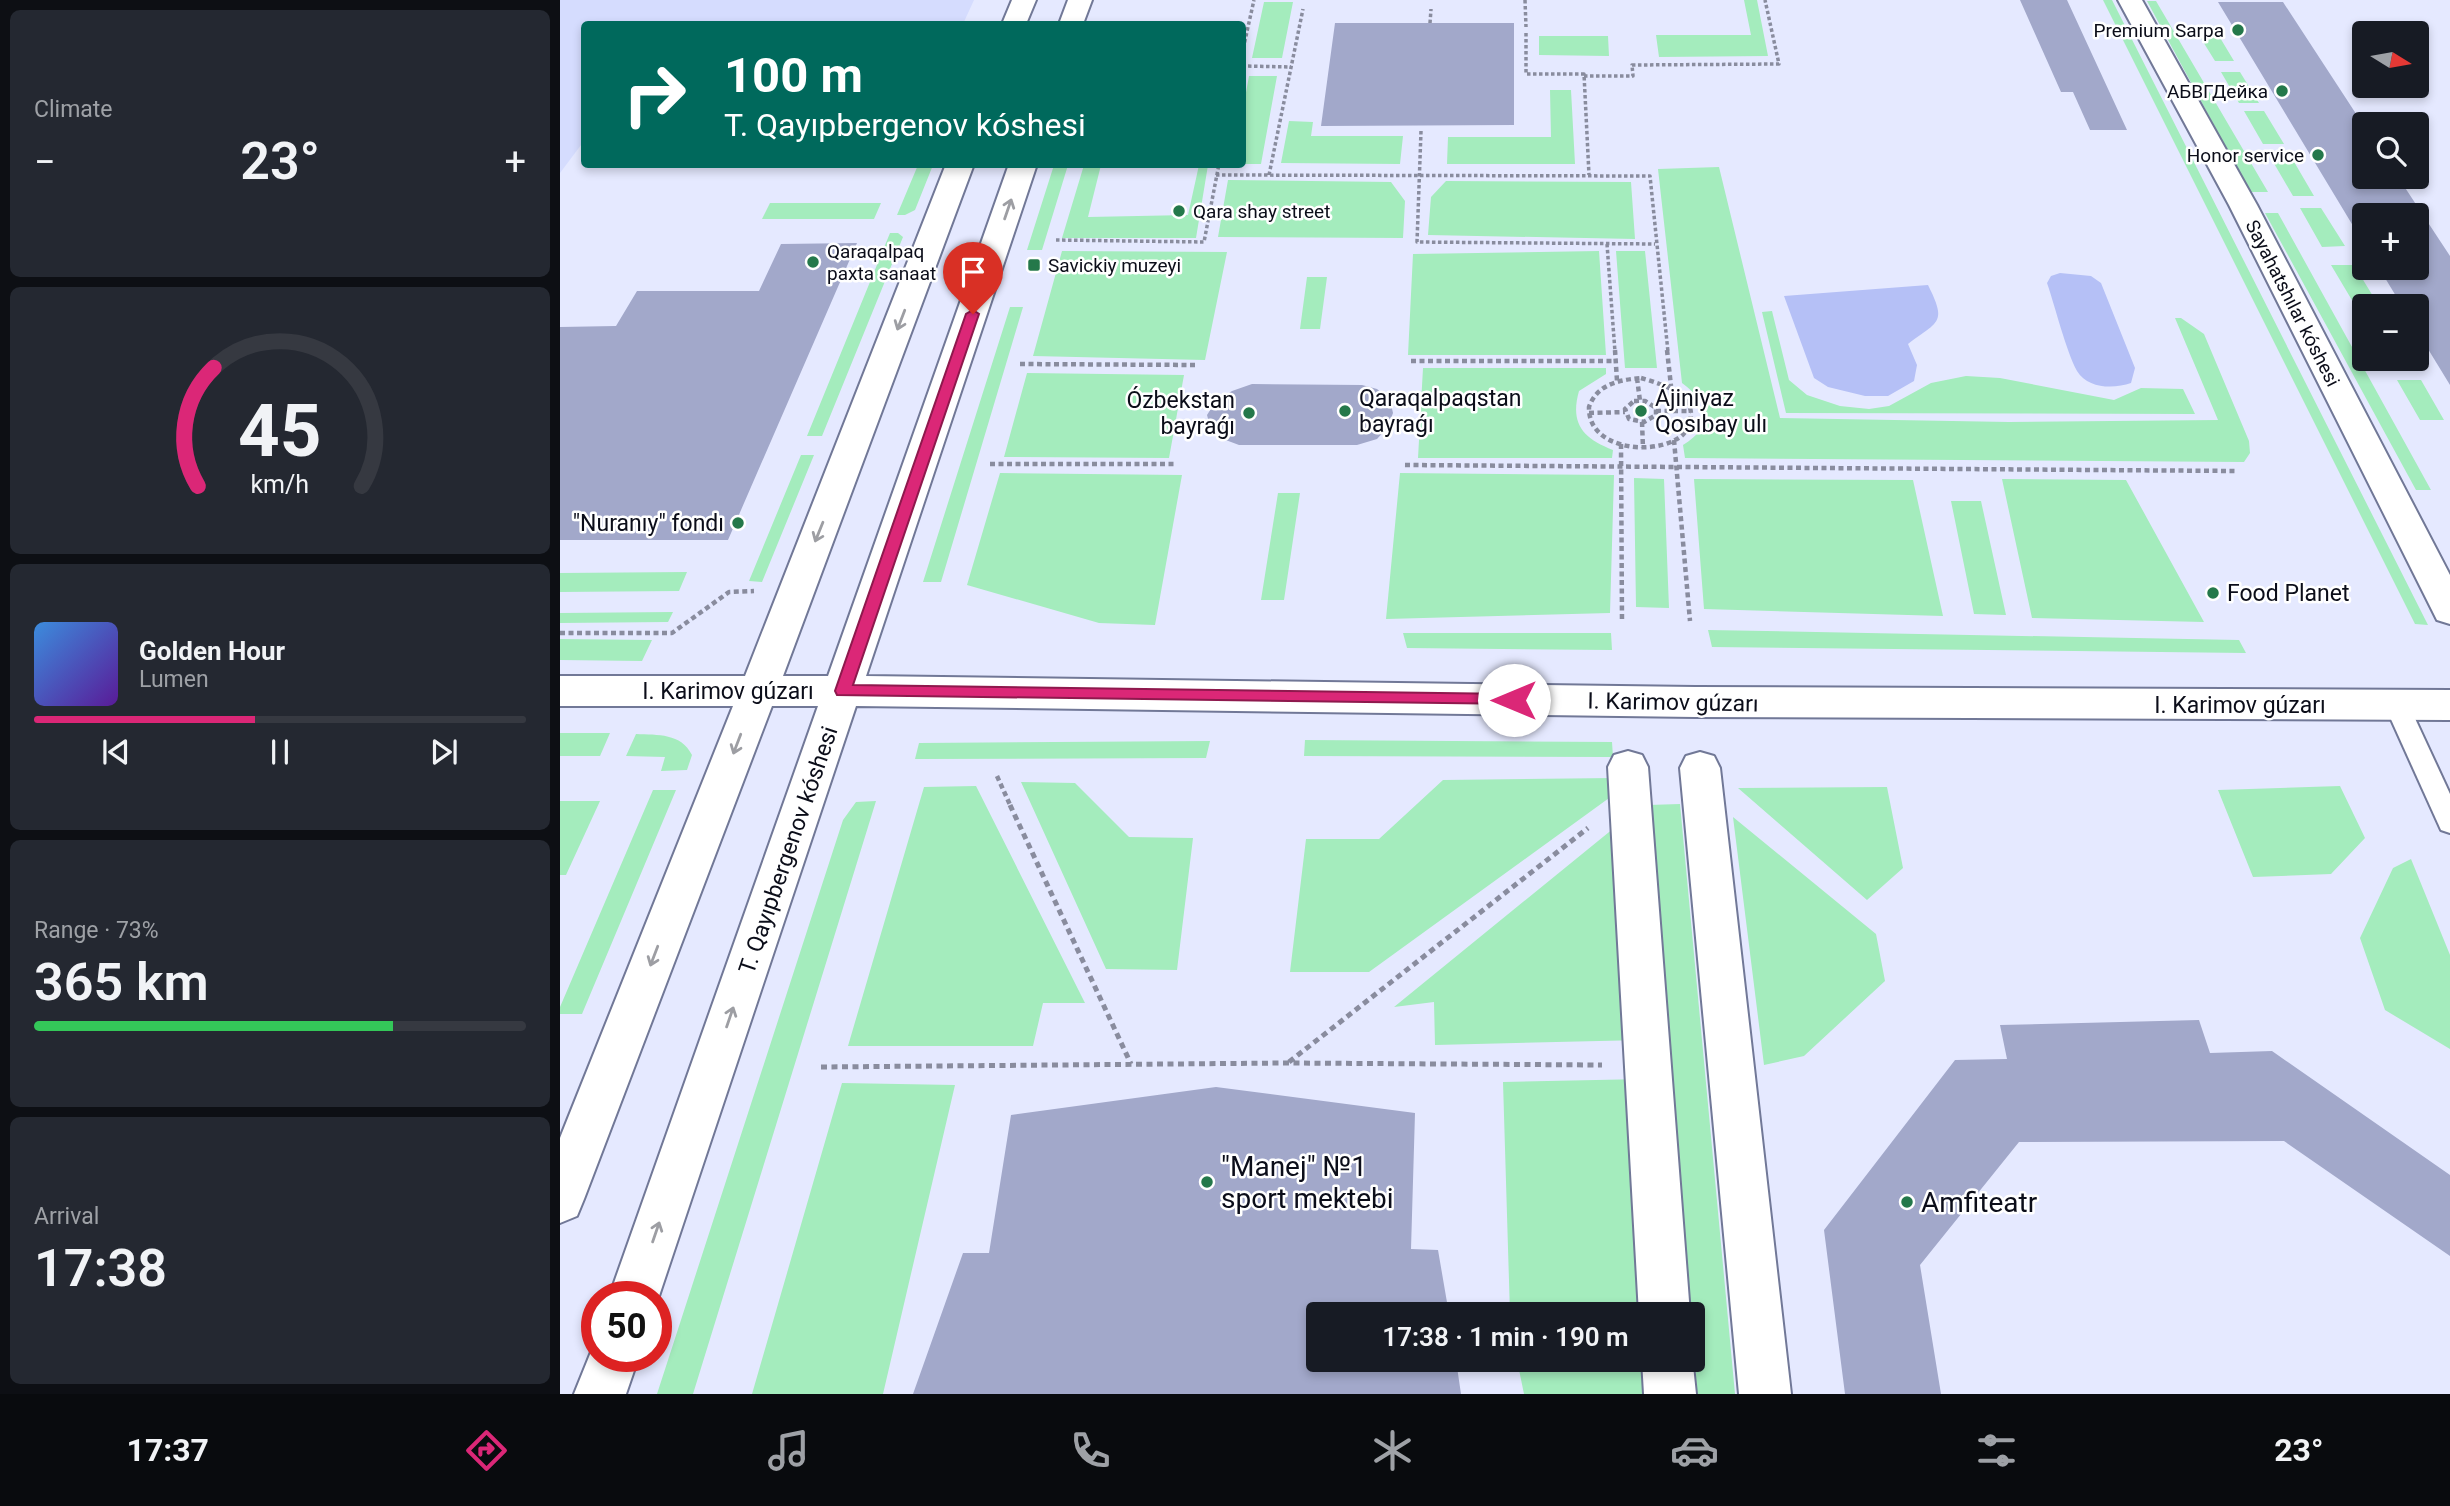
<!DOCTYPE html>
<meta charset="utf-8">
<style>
body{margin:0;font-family:Roboto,sans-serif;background:#242831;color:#f1f3f6;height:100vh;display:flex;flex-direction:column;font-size:26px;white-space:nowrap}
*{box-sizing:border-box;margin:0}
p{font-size:23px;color:#9ea1a6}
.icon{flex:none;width:38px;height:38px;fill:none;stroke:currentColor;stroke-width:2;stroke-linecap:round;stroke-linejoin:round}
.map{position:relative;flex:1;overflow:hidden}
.drawer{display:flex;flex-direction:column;gap:10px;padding:10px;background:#0d0f14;width:560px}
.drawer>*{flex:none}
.hud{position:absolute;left:21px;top:21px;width:665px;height:147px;border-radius:7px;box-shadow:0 4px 10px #0003;background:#00695c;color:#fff;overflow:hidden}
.needle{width:46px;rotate:101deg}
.fabs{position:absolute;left:1792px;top:21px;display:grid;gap:14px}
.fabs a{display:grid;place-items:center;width:77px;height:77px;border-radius:7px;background:#171b24;box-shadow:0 4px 10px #0003;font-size:35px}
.speed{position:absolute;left:21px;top:1281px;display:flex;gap:14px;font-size:35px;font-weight:700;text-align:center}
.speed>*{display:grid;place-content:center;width:91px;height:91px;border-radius:50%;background:#171b24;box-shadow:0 4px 10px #0003;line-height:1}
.speed .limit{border:10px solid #d22;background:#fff;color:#111}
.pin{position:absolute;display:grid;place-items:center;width:60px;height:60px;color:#fff;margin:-72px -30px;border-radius:50% 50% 50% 0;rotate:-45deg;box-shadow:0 0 7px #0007}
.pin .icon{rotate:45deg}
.me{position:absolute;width:77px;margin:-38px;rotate:270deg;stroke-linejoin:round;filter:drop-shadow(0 0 5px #0008)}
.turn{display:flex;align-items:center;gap:24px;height:147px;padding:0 28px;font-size:32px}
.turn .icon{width:91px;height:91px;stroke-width:2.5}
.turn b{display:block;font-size:49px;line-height:60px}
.big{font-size:52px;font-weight:600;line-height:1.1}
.drawer .widget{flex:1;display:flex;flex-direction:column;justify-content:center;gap:10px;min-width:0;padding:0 24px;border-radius:10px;background:#242831}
.drawer .dial{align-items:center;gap:0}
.dial svg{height:182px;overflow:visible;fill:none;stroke:#363941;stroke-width:7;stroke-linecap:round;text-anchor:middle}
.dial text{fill:#f1f3f6;stroke:none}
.song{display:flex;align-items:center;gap:21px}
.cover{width:84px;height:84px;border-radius:10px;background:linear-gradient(135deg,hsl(210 70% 55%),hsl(270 70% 35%))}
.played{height:7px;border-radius:4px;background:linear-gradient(90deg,#db2777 45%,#363941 45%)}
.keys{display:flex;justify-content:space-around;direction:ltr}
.heat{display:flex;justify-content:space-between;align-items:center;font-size:38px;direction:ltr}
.charge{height:10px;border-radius:5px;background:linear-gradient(90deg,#34c759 73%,#363941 0)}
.trip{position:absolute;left:746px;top:1302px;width:399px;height:70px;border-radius:7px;background:#171b24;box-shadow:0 4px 10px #0003;font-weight:600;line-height:70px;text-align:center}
.menu{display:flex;height:112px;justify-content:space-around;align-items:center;background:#090b0e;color:#9ea1a6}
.menu .icon{width:49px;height:49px}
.menu .on{color:#db2777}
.menu b{font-size:32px;color:#f1f3f6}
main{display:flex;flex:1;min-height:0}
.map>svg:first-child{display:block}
.built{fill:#d5dcfe}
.green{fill:#a4ecbd}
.water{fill:#b5c0f6}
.building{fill:#a2a8ca}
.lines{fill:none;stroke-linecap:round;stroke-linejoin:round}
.lane-casing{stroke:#717897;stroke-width:4}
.street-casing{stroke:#717897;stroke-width:4}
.secondary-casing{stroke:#717897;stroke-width:4}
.path-far2{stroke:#898c9e;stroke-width:3.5;stroke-dasharray:3.5 2.5;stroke-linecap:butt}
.path-far1{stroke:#898c9e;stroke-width:4.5;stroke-dasharray:5 3.5;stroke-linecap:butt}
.path{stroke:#898c9e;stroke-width:5;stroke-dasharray:6 4.5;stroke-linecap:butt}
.lane{fill:#fff;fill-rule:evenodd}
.street{fill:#fff;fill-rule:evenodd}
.secondary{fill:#fff;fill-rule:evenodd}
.oneway{stroke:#9d9ea3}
.route{fill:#db2777;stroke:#8e194d;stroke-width:2}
.poi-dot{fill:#24784a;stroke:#fff;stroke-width:2.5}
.labels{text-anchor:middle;stroke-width:5;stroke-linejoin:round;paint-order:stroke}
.far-poi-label{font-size:19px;fill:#0b0d19;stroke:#fff;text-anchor:end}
.far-street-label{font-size:19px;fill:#0b0d19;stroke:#fff}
.poi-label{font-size:23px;fill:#0b0d19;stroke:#fff;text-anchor:start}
.street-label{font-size:23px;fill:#0b0d19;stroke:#fff}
.near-poi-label{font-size:28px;fill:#0b0d19;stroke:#fff;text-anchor:start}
</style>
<main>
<section class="drawer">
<div class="widget"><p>Climate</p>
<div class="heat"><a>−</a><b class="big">23°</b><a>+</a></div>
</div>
<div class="widget dial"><svg viewBox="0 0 100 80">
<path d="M14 69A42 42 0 1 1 86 69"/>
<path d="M14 69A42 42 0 0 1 21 17" stroke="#db2777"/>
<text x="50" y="56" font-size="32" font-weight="700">45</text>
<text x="50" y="72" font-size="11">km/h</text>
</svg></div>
<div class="widget">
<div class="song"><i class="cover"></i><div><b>Golden Hour</b><p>Lumen</p></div></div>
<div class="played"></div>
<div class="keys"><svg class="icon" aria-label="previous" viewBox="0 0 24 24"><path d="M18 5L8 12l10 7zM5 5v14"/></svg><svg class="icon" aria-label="pause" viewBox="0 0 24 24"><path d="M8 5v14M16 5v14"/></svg><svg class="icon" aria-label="next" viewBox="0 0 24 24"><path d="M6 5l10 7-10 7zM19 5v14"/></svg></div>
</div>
<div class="widget"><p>Range · 73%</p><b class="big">365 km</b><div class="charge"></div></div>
<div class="widget"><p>Arrival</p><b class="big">17:38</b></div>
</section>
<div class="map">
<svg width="1890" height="1394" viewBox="0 0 1890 1394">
<rect width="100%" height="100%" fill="#e5e9ff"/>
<!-- built -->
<path class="built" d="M0,0H414L403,24H24V141L0,173Z"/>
<!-- green -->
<path class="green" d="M1184,0H1197L1208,56L1099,57L1096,35H1191Z
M1543,0H1552L1868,625L1855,624Z
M1587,1H1596L1708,192H1690Z
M704,2H733L722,58H692Z
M1656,31L1674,61H1655L1637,32Z
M979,36H1048L1049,56L979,55Z
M1661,72H1680L1699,103H1679Z
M689,76H717L701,164H683V109Z
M990,90H1011L1015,164H887L888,137H991Z
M1684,111H1704L1724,144H1703Z
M729,121L753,122L751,136H843L840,164L721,163Z
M1712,160H1733L1754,196H1733Z
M358,165H373L355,210L345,215H337Z
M494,165H508L482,250H467Z
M524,165H541L528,217L628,215L639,165H648L636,238H502Z
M1159,167L1220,418L1449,422L1658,420L1615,318H1621L1644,334L1689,441L1690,453L1684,462L1125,458L1123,445C1156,425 1149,403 1122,383L1098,169Z
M668,180L831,182L845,201L843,238L658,237Z
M886,181L1071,182L1075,239L868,235L871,197Z
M210,203H321L314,219H202Z
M1740,208H1761L1785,246L1762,247Z
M1705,213H1718L1871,490H1856Z
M330,233H338L343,237L262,436H247Z
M502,251L667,252L645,360L473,356Z
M1039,251L1046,355H848L853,254Z
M1056,251H1085L1097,368H1065Z
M1771,265H1794L1819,306L1796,307Z
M747,277H767L760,329H740Z
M450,307H463L381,582H363Z
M1212,311L1229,380L1247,395L1280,406L1309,409L1329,406L1371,383L1406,376L1440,378L1554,400L1581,388L1623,389L1635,414L1226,413L1202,312Z
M863,368H1046V374L1019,391C1010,423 1022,438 1053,450L1052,458H858Z
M467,373L624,375L609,458L444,457Z
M1837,380H1861L1884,420H1860Z
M241,455H254L202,582L189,581Z
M440,473L622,475L595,625L539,623L407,585Z
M840,473L1054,475L1050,613L826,619Z
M1074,478L1104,479L1109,608L1076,607Z
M1134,479L1353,480L1383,616L1144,609Z
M1442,479L1566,480L1644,622L1472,618Z
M718,493H740L724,600H701Z
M1391,501H1421L1446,615L1414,614Z
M127,572L119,591L0,592V573Z
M113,612L108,622L0,623V613Z
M1148,630L1679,640L1686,653L1152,647Z
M843,633H1051L1052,650L847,648Z
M0,639L92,640L82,661L0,660Z
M0,733H50L40,756H0Z
M76,734C98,735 121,733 132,755L127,770L101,771L105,757L66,756Z
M745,740L1052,742L1053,757L744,756Z
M650,741L646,758L355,759L359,743Z
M1054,778L1067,785L809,972H730L746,839H819L883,780Z
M461,782L515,783L569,837L633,838L617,970L546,969Z
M416,786L525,1003H483L473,1046H288L364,787Z
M1780,786L1805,838L1771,874L1693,877L1658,790Z
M1327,787L1343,868L1307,900L1178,788Z
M93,790H116L22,1014H0V1007Z
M0,801H40L6,875H0Z
M316,801L133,1394H97L283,820L296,802Z
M1120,804L1175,1394H1137L1132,1314H1130L1088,805Z
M1070,815L1082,1040L875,1045L874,1002L834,1007Z
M1173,817L1316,934L1325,981L1244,1056L1204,1065Z
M1851,859L1890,955V1049L1825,1010L1800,938L1833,868Z
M1084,1079L1102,1314H950L943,1082Z
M282,1083L395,1085L323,1394H192Z
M957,1360H1105L1108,1394H964Z"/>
<!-- water -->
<path class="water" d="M1500,273L1531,276L1541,283L1575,368L1571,383C1554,389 1528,389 1517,371C1506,351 1495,306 1487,283L1491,276Z
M1368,285C1387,323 1379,321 1348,344L1357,365L1354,381L1328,396H1305L1268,387L1254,378L1224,296Z"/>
<!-- building -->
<path class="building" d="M1460,0H1507L1567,130H1530L1513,92H1501Z
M1658,2H1723L1804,126V177H1838L1890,256V385L1857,331V306H1842L1819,268H1857V215H1804V244Z
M775,23H954V125L761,126Z
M297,243L168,540H0V327L56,326L77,291H199L221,244Z
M692,384L802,385L817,389L830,400L833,413L828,427L817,439L797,445H679L663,439L651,430L647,415L656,401L672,391Z
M1639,1020L1650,1053L1712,1051L1890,1175V1256L1724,1141L1459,1142L1360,1265L1381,1394H1285L1264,1230L1395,1060L1447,1059L1440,1025Z
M656,1087L855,1113L851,1249L878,1250L889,1314H758V1360H896L901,1394H353L403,1253H429L451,1115Z"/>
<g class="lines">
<defs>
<path id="lane" d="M1837,696L1846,699L1890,794V833L1881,830L1825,706L1828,699Z"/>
<path id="street" d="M1558,0H1582L1697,205L1890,575V624L1877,620L1872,610L1669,205Z
M1068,751L1082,755L1088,767L1130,1314H1079L1048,767L1054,755Z
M1140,752L1154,756L1160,768L1231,1394H1179L1120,768L1126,756Z
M1132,1356L1136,1394H1084L1082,1360H1132Z"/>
<path id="secondary" d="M452,0H476L466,24H442Z
M508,0H532L523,24H499Z
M386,164H414L223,676H268L449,164H477L306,676L1135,687L1890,690V720L1135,717L296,706L96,1305V1297H49L258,706H212L24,1199L17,1216L0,1223V1138L173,706H0V676H185Z
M37,1337V1356H79L66,1394H14Z"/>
</defs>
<!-- lane casing -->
<use href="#lane" class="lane-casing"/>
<!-- street casing -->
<use href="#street" class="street-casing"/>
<!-- secondary casing -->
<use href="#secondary" class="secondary-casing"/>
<!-- path-far2 -->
<path class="path-far2" d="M965,0L966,27
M870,23L871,9
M966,33V74H1024L1029,175
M682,54L694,0
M682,66L731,67
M1024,76H1073L1072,65L1219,64L1205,0
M861,131L857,242L1095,244
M656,175L1090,176L1108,352
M709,175L743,9
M496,240L644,242L659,164
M1047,244L1055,352"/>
<!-- path-far1 -->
<path class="path-far1" d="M1055,350L1057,381
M1107,350L1111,386
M851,361H1055
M460,364L635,365
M1077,378L1080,401
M1081,378C1102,384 1140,395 1129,424C1127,431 1122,437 1115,440C1087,455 1028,448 1029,407C1037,384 1059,380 1081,378Z
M1074,401H1085L1096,408V415L1084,422L1069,419L1065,409Z
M1096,411H1131
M1029,413L1065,412
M1082,422L1083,448
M1114,440L1130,621
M1061,444L1062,622
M430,464H616
M845,465L1676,471
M0,633H112L169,592L194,591
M437,776L451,807"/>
<!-- path -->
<path class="path" d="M450,805L571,1064
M729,1062L1028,828
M261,1067L727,1063L1042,1065"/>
<!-- lane -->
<use href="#lane" class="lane"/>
<!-- street -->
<use href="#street" class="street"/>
<!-- secondary -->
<use href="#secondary" class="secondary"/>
</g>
<!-- one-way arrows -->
<defs><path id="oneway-shaft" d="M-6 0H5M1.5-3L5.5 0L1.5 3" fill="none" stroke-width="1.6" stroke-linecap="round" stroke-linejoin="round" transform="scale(1.75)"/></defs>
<g class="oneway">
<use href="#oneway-shaft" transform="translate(448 209) rotate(-71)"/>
<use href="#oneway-shaft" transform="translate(341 320) rotate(111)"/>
<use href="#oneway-shaft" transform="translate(259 532) rotate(112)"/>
<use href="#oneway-shaft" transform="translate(177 744) rotate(111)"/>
<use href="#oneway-shaft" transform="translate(94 956) rotate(111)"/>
<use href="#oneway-shaft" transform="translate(170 1017) rotate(-71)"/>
<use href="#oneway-shaft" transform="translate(96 1232) rotate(-71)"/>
</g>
<!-- route -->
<path class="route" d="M413,310L419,314L293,685L954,694L962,700L960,704L277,695L275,691L406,314Z"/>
<!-- markers -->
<g class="poi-dot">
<circle cx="1678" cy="30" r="7"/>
<circle cx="1722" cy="91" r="7"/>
<circle cx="1758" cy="155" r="7"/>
<circle cx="619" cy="211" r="7"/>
<circle cx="253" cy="262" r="7"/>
<rect x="467" y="258" width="14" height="14" rx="3.5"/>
<circle cx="785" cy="411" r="7"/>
<circle cx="1081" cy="411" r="7"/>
<circle cx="689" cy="413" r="7"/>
<circle cx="178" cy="523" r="7"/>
<circle cx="1653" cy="593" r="7"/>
<circle cx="647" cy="1182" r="7"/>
<circle cx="1347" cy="1202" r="7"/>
</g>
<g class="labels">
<!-- far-poi labels -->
<g class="far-poi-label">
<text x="1664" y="37">Premium Sarpa</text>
<text x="1708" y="98">АБВГДейка</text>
<text x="1744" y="162">Honor service</text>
<text x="633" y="218" text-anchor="start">Qara shay street</text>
<text x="267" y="258" text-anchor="start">Qaraqalpaq<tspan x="267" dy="22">paxta sanaat</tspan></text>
<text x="488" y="272" text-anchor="start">Savickiy muzeyi</text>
</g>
<!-- far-street labels -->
<g class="far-street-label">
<text transform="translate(1733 303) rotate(63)" y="7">Sayahatshılar kóshesi</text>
</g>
<!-- poi labels -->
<g class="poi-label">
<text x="799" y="406">Qaraqalpaqstan<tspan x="799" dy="26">bayraǵı</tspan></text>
<text x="1095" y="406">Ájiniyaz<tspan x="1095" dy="26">Qosıbay ulı</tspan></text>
<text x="675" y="408" text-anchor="end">Ózbekstan<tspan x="675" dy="26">bayraǵı</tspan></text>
<text x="164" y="531" text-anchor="end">"Nuranıy" fondı</text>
<text x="1667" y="601">Food Planet</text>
</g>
<!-- street labels -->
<g class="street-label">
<text x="168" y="699">I. Karimov gúzarı</text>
<text transform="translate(1113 702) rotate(1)" y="8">I. Karimov gúzarı</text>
<text x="1680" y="713">I. Karimov gúzarı</text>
<text transform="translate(228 850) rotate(-71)" y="8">T. Qayıpbergenov kóshesi</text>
</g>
<!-- near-poi labels -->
<g class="near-poi-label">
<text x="661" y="1176">"Manej" №1<tspan x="661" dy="32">sport mektebi</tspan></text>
<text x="1361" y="1212">Amfiteatr</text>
</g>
</g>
</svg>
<div class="fabs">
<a><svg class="needle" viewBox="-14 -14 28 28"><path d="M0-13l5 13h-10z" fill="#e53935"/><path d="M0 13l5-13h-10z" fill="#9ea1a6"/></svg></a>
<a><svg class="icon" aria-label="search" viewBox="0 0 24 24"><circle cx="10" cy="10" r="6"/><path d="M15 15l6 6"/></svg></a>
<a>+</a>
<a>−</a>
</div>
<div class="speed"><div class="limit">50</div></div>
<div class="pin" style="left:413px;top:314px;background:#d93025"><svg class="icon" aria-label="arrive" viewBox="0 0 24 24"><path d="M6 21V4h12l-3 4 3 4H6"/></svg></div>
<svg class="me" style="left:954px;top:700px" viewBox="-20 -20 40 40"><circle r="19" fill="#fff"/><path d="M0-13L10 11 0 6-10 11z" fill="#db2777"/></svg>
<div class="trip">17:38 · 1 min · 190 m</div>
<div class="hud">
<div class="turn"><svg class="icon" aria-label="right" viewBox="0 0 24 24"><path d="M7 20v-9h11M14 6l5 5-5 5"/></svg><div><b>100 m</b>T. Qayıpbergenov kóshesi</div></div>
</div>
</div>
</main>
<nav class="menu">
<b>17:37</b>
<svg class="icon on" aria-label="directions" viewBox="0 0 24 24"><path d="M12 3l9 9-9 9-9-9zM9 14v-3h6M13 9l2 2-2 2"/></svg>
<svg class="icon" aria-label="music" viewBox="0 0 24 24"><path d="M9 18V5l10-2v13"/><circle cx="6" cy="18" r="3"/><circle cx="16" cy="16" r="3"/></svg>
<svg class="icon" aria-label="phone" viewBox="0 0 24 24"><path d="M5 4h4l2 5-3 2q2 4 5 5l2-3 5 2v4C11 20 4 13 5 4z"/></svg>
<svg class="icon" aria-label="climate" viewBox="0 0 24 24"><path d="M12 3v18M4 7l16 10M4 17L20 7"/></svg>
<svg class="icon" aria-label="car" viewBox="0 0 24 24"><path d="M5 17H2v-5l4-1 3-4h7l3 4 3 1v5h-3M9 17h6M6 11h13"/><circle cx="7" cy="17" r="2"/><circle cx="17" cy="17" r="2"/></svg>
<svg class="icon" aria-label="filters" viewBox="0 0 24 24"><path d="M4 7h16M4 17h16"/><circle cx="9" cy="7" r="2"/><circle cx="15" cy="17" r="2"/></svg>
<b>23°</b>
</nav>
